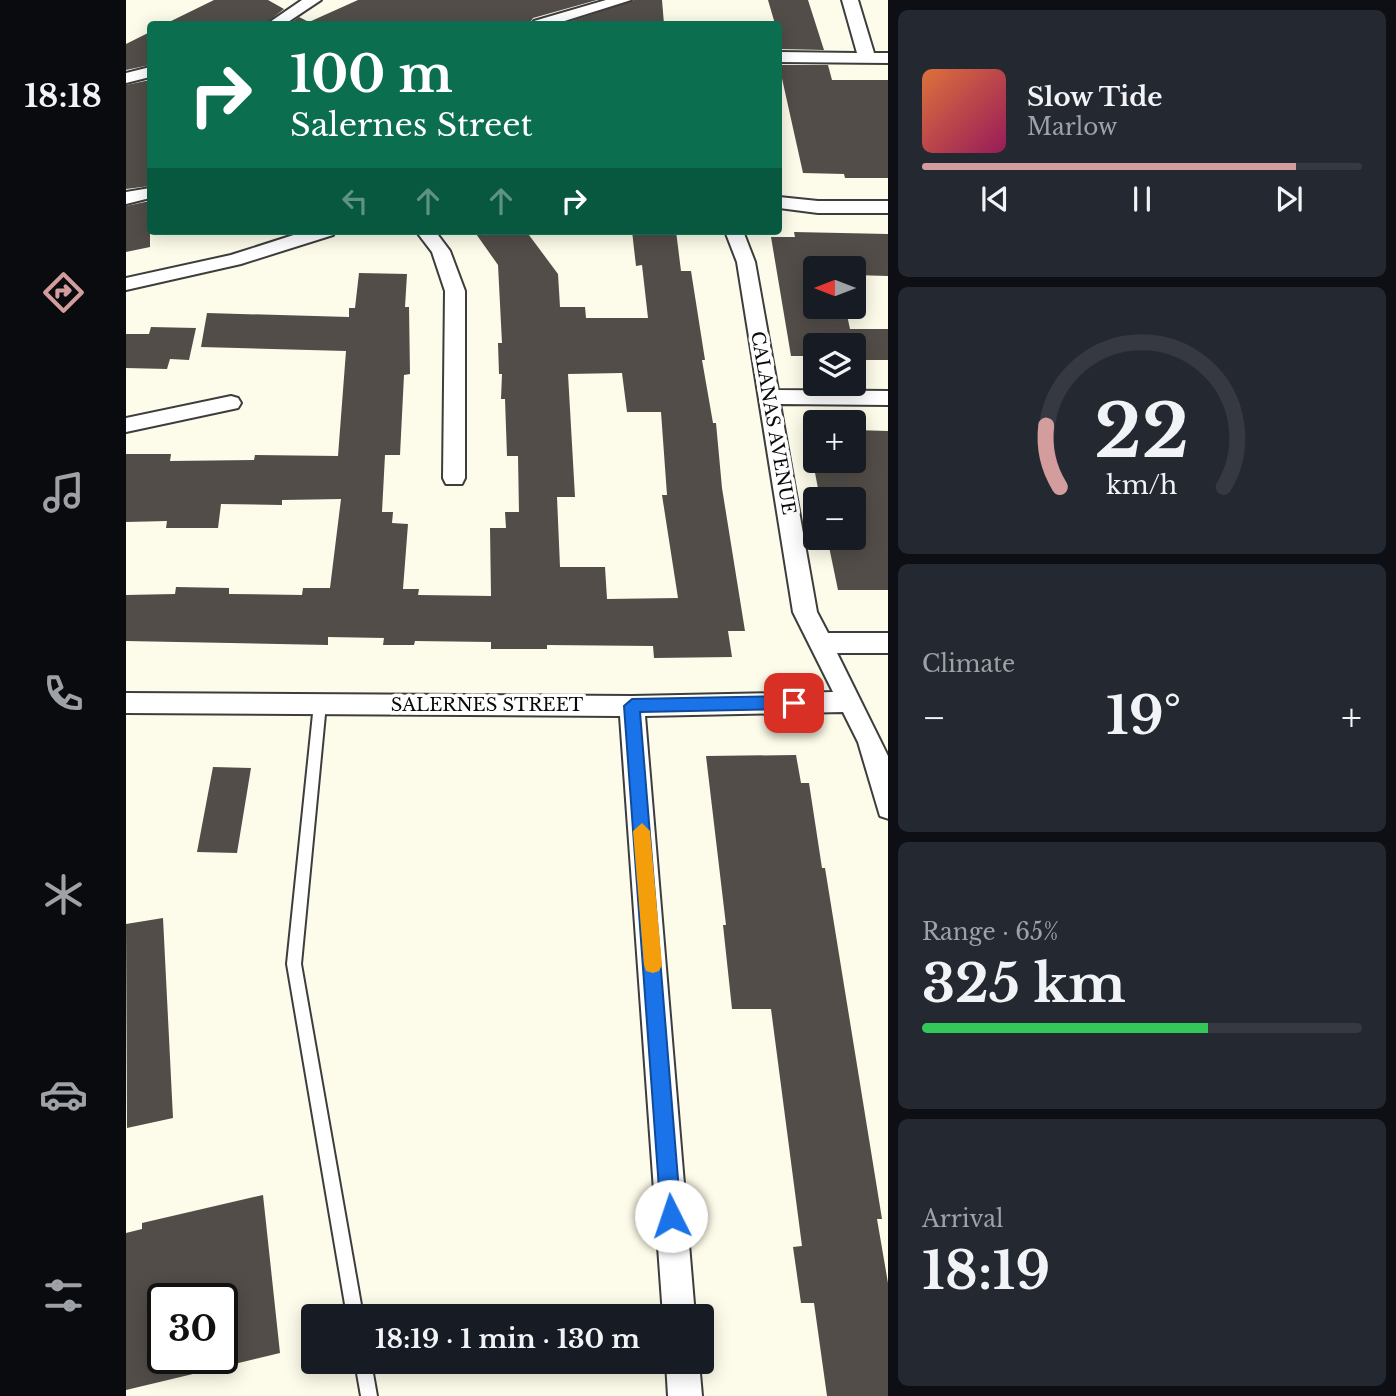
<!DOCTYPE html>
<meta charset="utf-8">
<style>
body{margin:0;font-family:"Libre Baskerville",serif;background:#242831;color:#f1f3f6;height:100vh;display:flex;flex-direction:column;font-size:26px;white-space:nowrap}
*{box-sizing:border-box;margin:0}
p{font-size:23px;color:#9ea1a6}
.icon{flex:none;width:38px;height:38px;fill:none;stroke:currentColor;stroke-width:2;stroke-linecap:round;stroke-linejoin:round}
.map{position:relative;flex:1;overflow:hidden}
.drawer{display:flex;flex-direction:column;gap:10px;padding:10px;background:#0d0f14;width:508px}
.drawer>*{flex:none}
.hud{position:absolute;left:21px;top:21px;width:635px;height:214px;border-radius:7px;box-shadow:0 4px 18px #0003;background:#0b6e4f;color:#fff;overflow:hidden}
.needle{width:46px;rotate:270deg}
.fabs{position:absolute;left:677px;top:256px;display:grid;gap:14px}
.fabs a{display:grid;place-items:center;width:63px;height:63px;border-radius:7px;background:#171b24;box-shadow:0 4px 18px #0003;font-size:35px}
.speed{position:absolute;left:21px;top:1283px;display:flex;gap:14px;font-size:35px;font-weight:700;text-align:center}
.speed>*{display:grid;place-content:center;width:91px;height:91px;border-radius:50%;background:#171b24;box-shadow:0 4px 18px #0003;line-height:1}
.speed .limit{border:4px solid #111;border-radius:10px;background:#fff;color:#111}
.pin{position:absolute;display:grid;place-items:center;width:60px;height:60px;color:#fff;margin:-30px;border-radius:14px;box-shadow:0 4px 10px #0006}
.me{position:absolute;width:77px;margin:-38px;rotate:356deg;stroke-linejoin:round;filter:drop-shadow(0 0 5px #0008)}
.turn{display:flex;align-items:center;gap:24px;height:147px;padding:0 28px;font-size:32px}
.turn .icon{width:91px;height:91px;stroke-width:2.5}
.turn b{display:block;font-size:49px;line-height:60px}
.lanes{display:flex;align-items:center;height:66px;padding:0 28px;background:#0003;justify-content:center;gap:35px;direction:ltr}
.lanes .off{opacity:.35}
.big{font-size:52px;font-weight:800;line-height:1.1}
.drawer .widget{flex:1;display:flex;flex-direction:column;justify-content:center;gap:10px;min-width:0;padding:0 24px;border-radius:10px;background:#242831}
.drawer .dial{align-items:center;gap:0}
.dial svg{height:182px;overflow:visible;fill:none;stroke:#363941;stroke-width:7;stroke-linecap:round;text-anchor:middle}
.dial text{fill:#f1f3f6;stroke:none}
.song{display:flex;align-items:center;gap:21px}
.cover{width:84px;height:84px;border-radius:10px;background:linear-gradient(135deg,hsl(20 70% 55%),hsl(330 70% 35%))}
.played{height:7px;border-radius:4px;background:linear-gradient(90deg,#d29d9c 85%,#363941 85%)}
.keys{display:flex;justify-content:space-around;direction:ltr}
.heat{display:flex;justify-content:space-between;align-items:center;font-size:38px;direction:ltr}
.charge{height:10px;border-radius:5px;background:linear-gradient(90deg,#34c759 65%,#363941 0)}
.trip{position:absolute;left:175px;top:1304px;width:413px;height:70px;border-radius:7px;background:#171b24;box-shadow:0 4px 18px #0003;font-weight:800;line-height:70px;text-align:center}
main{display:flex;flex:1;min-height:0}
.menu{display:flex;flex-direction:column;width:126px;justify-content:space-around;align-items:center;background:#090b0e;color:#9ea1a6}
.menu .icon{width:49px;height:49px}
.menu .active{color:#d29d9c}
.menu b{font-size:32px;color:#f1f3f6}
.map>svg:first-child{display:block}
.building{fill:#524d48;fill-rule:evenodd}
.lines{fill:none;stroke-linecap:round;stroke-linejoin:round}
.lane-casing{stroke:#3d3d3d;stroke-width:4}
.street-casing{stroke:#3d3d3d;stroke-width:4}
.lane{fill:#fff;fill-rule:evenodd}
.street{fill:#fff;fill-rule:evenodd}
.route{fill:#1a73e8;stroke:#114b97;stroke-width:2}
.slow{fill:#f59e0b}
.labels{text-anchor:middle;stroke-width:7;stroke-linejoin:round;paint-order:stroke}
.street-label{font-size:18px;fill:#0a0a0a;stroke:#fff}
</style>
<main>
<nav class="menu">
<b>18:18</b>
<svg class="icon active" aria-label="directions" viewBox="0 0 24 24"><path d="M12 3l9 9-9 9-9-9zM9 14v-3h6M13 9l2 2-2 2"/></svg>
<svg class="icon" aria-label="music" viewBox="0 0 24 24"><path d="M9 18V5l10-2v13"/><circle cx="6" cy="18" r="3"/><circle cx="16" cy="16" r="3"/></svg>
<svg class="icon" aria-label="phone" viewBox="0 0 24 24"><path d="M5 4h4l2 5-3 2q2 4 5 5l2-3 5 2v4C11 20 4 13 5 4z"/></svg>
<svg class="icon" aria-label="climate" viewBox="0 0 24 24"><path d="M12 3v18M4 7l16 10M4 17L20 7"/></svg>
<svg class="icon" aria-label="car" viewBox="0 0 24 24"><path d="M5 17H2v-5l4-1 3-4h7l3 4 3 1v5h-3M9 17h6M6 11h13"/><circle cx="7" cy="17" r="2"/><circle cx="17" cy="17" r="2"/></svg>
<svg class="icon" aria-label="filters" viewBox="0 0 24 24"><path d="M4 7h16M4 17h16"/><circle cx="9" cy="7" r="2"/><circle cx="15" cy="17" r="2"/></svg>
</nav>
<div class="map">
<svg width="763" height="1396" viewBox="0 0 763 1396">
<rect width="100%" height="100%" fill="#fdfbe9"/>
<!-- building -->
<path class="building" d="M88,0H142L158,9L139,24H39Z
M232,0H471L407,18L403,24H163L173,17L183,22Z
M508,0H536L538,24H436Z
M642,0H682L698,50L653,49V24H649Z
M24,32V65L0,70V44Z
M653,65H702L706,80H762V178H719L718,174L677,173Z
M24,80V186L0,189V85Z
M24,201V247L0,252V206Z
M348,231H400L432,274L434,307H459L460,318H522L516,265L510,266L506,231H550L555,271H565L579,360H576L587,423H590L596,488L619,631H602L606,657L528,658L527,646L421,645V649H365V642L289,641L288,645H257L258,638L202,637V645L0,641V595L49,594L50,587L103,588V594L176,595L177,588H204L215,499L156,500V505L95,504L92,528H40L41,521L0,522V454H45L44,461L128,460L129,455L212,456L220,351L75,347L81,313L223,317V308H229L233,273L281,274L279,307H283L284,374L278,375L274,455H259L256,512H267L266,523L282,524L277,589H293L292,595L365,596L364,528H380L379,512H393L392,456H381L379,399H375L376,374H373L372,343H376L372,265ZM496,373L501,412H535L541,495H536L552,598L481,599L479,567H434L431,497H449L442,374Z
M668,232L762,234V276L728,275V268H690V306H719L724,329H762V360H728V345H690V356H665L645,237H669Z
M25,327L70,328L63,360L44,359L41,369L0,368V334H23Z
M728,430L762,431V590H712L701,537H728V499H694L682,436H690V460H728Z
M670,755L675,783H683L696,868H699L756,1219H751L762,1283V1396H701L688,1303H675L667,1247L676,1246L645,1009H606L597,925H600L580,756Z
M87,767L125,768L111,853L71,852Z
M37,918L47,1118L1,1128L0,924Z
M137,1195L154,1353L96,1367V1298H37V1358H91L92,1368L0,1390V1233L16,1229V1223Z"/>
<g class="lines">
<defs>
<path id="lane" d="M194,699L198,700L200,704L175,964L237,1316H221L161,964L188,704L190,700Z
M229,1362H245L251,1396H235Z"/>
<path id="street" d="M176,0H195L159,24H141Z
M480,0H505L429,24H406L408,21Z
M716,0H732L748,53H763V63L653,62V52L731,53Z
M24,67V77L0,83V73Z
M24,188V198L0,204V192Z
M653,197L692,201H763V213H692L653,208Z
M180,231H209L207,235L115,264L0,290V278L105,255Z
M290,231H309L324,251L339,291V478L336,484H320L317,478L319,291L306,252Z
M599,231H617L629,262L652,390L763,391V405L654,404L691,612L702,633H763V653H711L763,758V819L754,816L732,742L717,712L519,716L569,1316H537L494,716L0,713V693L506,696L707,692L667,612L611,262Z
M105,396L112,398L115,403L112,408L0,432V418Z
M540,1362H573L576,1396H542Z"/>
</defs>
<!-- lane casing -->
<use href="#lane" class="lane-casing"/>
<!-- street casing -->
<use href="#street" class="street-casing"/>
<!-- lane -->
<use href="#lane" class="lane"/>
<!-- street -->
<use href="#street" class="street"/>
</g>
<!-- route -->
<path class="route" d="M668,696L676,703L668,709L514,712L555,1216L552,1223L545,1226L538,1223L535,1216L498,706L506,699Z"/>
<!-- slow -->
<path class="slow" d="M516,823L524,831L536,965L533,971L527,973L520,971L518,965L507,831Z"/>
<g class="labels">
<!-- street labels -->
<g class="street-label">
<text transform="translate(647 423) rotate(80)" y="6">CALANAS AVENUE</text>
<text x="361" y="711">SALERNES STREET</text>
</g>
</g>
</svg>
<div class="fabs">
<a><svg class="needle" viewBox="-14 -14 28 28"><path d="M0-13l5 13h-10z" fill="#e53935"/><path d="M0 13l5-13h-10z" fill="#9ea1a6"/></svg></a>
<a><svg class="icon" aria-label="layers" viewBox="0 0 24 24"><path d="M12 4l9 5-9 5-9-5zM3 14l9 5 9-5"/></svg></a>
<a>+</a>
<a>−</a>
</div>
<div class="speed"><div class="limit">30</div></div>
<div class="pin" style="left:668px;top:703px;background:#d93025"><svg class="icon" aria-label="arrive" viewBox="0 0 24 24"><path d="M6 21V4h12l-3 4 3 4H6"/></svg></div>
<svg class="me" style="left:545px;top:1216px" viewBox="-20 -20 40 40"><circle r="19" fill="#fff"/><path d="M0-13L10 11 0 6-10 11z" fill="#1a73e8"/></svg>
<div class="trip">18:19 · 1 min · 130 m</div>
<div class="hud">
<div class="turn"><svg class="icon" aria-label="right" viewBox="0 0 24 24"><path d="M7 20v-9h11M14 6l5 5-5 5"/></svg><div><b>100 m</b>Salernes Street</div></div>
<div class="lanes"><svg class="icon off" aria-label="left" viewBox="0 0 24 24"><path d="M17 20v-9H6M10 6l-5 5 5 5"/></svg><svg class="icon off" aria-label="ahead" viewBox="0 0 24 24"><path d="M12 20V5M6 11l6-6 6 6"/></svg><svg class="icon off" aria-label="ahead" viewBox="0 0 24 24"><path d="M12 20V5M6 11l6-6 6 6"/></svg><svg class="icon" aria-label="right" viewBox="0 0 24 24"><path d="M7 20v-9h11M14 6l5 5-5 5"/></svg></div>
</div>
</div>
<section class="drawer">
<div class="widget">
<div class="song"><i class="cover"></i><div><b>Slow Tide</b><p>Marlow</p></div></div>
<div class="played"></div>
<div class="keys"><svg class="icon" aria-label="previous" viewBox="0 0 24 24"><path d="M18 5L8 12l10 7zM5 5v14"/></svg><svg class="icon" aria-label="pause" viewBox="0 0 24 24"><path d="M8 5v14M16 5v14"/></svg><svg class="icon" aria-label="next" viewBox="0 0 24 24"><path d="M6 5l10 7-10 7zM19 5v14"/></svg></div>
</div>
<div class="widget dial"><svg viewBox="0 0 100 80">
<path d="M14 69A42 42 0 1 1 86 69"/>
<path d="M14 69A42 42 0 0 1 8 42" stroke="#d29d9c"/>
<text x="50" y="56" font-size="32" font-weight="700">22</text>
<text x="50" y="72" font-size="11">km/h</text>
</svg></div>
<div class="widget"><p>Climate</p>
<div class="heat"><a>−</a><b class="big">19°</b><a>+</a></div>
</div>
<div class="widget"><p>Range · 65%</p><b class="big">325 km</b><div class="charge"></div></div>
<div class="widget"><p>Arrival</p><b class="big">18:19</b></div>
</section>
</main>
